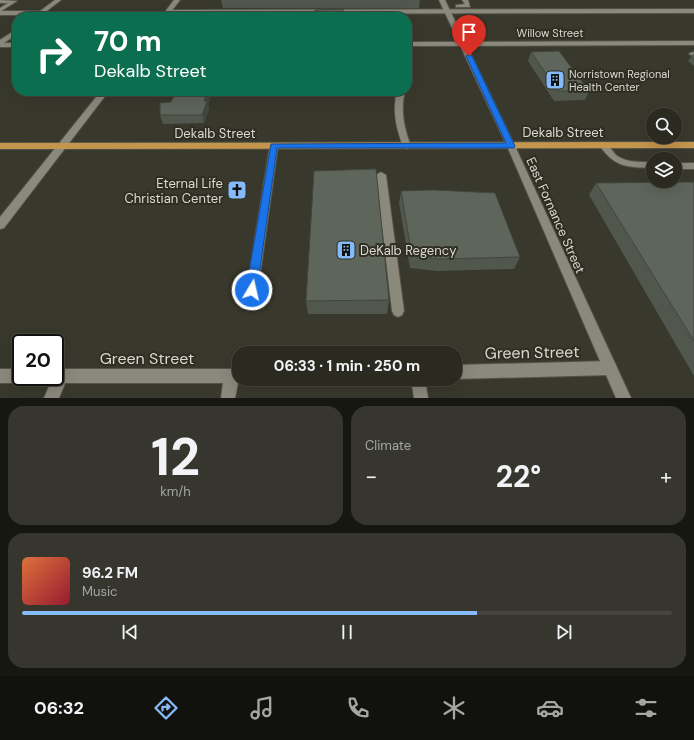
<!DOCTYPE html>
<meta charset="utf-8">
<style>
body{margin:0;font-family:"DM Sans",sans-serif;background:#36362e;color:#f1f3f6;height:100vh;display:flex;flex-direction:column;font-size:15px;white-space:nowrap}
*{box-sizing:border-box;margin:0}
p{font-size:13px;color:#a5a7a5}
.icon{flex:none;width:22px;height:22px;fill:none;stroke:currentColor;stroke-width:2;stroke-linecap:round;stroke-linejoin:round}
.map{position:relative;height:398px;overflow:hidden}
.sheet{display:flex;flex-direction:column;gap:8px;padding:8px;background:#171712;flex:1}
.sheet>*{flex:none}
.guide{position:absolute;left:12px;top:12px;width:400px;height:84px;border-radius:16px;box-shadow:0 4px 16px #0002,0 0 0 1px #46463f;background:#0b6e4f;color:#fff;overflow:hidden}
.buttons{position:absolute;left:646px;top:108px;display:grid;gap:8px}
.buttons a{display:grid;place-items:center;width:36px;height:36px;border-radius:50%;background:#2a2a21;box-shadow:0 4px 16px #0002,0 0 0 1px #46463f;font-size:20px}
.speed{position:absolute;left:12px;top:334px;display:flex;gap:8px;font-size:20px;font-weight:700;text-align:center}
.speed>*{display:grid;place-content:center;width:52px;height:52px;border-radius:50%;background:#2a2a21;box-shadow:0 4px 16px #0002,0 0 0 1px #46463f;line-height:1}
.speed .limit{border:2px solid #111;border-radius:6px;background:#fff;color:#111}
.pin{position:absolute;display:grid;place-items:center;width:34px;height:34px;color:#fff;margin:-41px -17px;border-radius:50% 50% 50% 0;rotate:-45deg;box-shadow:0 0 4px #0007}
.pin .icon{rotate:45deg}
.me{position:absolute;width:44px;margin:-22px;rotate:9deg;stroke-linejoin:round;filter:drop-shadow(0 0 3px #0008)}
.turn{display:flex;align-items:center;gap:14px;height:84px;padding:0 16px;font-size:18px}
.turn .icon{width:52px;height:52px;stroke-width:2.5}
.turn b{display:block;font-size:28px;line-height:34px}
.big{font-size:30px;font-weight:700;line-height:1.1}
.sheet .card{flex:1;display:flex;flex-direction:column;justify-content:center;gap:6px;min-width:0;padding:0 14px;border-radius:16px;background:#36362e}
.sheet .dial{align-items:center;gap:0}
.dial b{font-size:52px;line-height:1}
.song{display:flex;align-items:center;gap:12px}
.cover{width:48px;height:48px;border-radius:6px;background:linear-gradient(135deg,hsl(20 70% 55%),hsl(350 70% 35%))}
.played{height:4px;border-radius:2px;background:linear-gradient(90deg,#85bbfb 70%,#46463f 70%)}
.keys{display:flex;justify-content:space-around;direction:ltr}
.heat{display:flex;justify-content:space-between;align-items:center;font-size:22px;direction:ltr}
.sheet .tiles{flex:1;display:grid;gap:8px;grid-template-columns:1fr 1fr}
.card:last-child{grid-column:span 2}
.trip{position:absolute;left:232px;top:346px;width:230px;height:40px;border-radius:16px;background:#2a2a21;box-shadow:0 4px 16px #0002,0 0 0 1px #46463f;font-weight:700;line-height:40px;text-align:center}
.tabs{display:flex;height:64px;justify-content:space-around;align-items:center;background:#11110d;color:#a5a7a5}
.tabs .icon{width:28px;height:28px}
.tabs .selected{color:#85bbfb}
.tabs b{font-size:18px;color:#f1f3f6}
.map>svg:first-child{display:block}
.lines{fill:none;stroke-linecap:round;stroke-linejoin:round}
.service-casing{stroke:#545349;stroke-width:2}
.minor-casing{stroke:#545349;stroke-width:2}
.tertiary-casing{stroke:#545349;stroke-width:2}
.trunk-casing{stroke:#545349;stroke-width:2}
.service{fill:#8a897c;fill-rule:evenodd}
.minor{fill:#8a897c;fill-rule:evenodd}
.tertiary{fill:#8a897c;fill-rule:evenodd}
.trunk{fill:#c4964d;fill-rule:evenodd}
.wall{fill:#51574d}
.shaded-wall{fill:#42473f}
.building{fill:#5e655a;stroke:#42473f}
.route{fill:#1a73e8;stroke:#114b97}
.labels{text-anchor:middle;stroke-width:4;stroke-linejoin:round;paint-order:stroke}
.far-street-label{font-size:11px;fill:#dadad3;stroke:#2e2e22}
.far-poi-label{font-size:11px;fill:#dadad3;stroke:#2e2e22;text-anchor:start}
.street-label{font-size:13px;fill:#dadad3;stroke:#2e2e22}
.poi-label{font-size:13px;fill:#dadad3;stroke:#2e2e22;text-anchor:end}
.near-street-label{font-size:16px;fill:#dadad3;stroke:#2e2e22}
</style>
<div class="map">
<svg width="694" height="398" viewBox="0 0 694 398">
<rect width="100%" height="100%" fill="#38382c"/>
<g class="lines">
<defs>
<path id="service" d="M0,0L17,1L1,11H40L43,13L40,15H0V8L8,3H0Z
M462,0H468L470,7H456V5L465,4Z
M694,9V13L168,14L165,12L168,10Z
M694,52V56L689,54L690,53Z
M397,91H405C400,110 404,128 411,146L407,149L403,146C396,128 392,110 397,91Z
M603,142C609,144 612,151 616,155C626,163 641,162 653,162V168C627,167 615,168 599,145Z
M274,143L278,146L256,304L254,308L250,310L246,308L244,304L270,146Z
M675,163H694V169H675Z
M381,172L386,175L404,311L402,315L398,317L394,315L392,311L376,175Z
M61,369L66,371L68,376L59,398H44L53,377H55L56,371Z
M411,379H425L428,398H414Z"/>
<path id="minor" d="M55,0H61L39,17H32Z
M174,0H180L167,17H161Z
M17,29V34L4,43H17V47H0V40Z
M694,41V45L407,46V42Z
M101,91H109L4,228L0,229V217Z
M610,361L615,363L617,368L615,373L610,375L455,379V365Z
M0,369H21V377H28L26,381L21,383H0Z
M55,369H239V379H245L244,381L238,383L235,398H221L223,383H55L50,381L48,377H55Z"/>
<path id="tertiary" d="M439,0H445L515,146L631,398H616L507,146Z"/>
<path id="trunk" d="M694,142V148L0,149V143Z"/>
</defs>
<!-- service casing -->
<use href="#service" class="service-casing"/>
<!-- minor casing -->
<use href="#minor" class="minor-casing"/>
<!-- tertiary casing -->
<use href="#tertiary" class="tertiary-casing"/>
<!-- trunk casing -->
<use href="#trunk" class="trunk-casing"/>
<!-- service -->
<use href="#service" class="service"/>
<!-- minor -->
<use href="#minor" class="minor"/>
<!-- tertiary -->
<use href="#tertiary" class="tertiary"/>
<!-- trunk -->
<use href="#trunk" class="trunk"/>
</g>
<!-- wall -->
<path class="wall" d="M221,0H420L419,8H223Z
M531,52L589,91L585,100L554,101L528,61Z
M694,53V66L688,61Z
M177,91H213L208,105L209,109L204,123L163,124L160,115L171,102Z
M694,182V376L589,195L596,183Z
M401,191L520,257L514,269L437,271L410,268L399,203Z
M389,300L387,314H308L306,301Z"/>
<!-- shaded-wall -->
<path class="shaded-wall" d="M208,91H213L208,105L209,109L204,123L202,115L204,101Z"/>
<!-- building -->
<path class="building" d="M343,9L342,17H315V10Z
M559,51L589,91H558L531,52Z
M177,91H208L204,101H207L202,115H160V103L171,102Z
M376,169L389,300L306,301L314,171Z
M694,182V341L596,183Z
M433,190L495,193L520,257L440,259L412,256L401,191Z"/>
<!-- route -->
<path class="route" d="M467,55L472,56L515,146L514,148H277L257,290L256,293L252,295L248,293L246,290L271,144L506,143L466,56Z"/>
<!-- icons -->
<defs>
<symbol id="building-square" viewBox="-11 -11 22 22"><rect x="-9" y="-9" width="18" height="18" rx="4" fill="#85bbfb" stroke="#2e2e22"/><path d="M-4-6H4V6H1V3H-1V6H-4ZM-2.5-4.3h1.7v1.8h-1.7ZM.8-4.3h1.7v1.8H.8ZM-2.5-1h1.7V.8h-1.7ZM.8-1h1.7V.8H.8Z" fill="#111"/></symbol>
<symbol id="church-square" viewBox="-11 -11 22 22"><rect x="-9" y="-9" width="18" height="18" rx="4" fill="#85bbfb" stroke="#2e2e22"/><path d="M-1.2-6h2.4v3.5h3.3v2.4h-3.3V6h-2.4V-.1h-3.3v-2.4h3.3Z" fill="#111"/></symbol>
</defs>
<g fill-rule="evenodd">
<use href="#building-square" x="544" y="69" width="22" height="22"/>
<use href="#church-square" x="226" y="179" width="22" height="22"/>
<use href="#building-square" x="335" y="239" width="22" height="22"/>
</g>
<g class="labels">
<!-- far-street labels -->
<g class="far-street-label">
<text x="550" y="37">Willow Street</text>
</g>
<!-- far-poi labels -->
<g class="far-poi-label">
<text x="569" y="78">Norristown Regional<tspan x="569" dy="13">Health Center</tspan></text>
</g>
<!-- street labels -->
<g class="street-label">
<text x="563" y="137">Dekalb Street</text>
<text x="215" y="138">Dekalb Street</text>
<text transform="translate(556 215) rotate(66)" y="5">East Fornance Street</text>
</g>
<!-- poi labels -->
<g class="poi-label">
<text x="223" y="188">Eternal Life<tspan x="223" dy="15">Christian Center</tspan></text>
<text x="360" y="255" text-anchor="start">DeKalb Regency</text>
</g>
<!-- near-street labels -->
<g class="near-street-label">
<text transform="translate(532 352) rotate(-1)" y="6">Green Street</text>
<text x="147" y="364">Green Street</text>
</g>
</g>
</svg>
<div class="buttons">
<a><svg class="icon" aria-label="search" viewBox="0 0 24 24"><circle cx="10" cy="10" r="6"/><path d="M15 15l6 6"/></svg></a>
<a><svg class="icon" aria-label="layers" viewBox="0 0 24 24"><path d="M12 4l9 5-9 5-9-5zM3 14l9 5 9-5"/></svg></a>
</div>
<div class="speed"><div class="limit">20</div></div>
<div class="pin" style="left:469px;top:56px;background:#d93025"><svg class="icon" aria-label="arrive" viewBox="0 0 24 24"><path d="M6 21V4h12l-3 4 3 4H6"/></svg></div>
<svg class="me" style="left:252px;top:290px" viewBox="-20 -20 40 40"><circle r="17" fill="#1a73e8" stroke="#fff" stroke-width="3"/><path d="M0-11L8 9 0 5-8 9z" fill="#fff"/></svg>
<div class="trip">06:33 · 1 min · 250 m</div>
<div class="guide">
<div class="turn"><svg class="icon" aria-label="right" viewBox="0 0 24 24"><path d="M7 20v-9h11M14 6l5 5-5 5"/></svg><div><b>70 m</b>Dekalb Street</div></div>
</div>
</div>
<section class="sheet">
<div class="tiles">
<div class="card dial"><b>12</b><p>km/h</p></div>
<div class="card"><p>Climate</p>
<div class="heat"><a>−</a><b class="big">22°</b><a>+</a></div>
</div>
<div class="card">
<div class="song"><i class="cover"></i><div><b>96.2 FM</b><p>Music</p></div></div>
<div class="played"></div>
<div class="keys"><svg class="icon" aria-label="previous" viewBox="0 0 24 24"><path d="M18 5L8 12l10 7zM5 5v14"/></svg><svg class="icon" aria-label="pause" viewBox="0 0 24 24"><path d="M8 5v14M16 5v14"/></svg><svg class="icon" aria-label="next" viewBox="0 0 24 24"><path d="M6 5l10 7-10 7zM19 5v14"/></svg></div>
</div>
</div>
</section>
<nav class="tabs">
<b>06:32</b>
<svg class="icon selected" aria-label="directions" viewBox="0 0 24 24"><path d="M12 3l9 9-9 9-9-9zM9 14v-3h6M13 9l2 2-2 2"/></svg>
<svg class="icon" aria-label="music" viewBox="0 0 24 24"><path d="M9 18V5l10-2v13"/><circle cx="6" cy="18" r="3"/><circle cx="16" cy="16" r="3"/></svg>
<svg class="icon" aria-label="phone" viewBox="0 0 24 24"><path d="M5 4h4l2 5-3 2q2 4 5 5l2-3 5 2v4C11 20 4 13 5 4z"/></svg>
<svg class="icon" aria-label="climate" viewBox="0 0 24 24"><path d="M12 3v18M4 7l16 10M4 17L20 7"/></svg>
<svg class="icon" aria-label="car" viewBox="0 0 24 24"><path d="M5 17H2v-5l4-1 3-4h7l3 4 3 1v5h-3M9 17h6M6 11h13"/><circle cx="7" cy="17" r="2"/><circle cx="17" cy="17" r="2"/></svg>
<svg class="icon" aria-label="filters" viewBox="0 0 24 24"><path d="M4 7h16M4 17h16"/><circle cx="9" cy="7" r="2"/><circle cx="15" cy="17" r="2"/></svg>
</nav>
